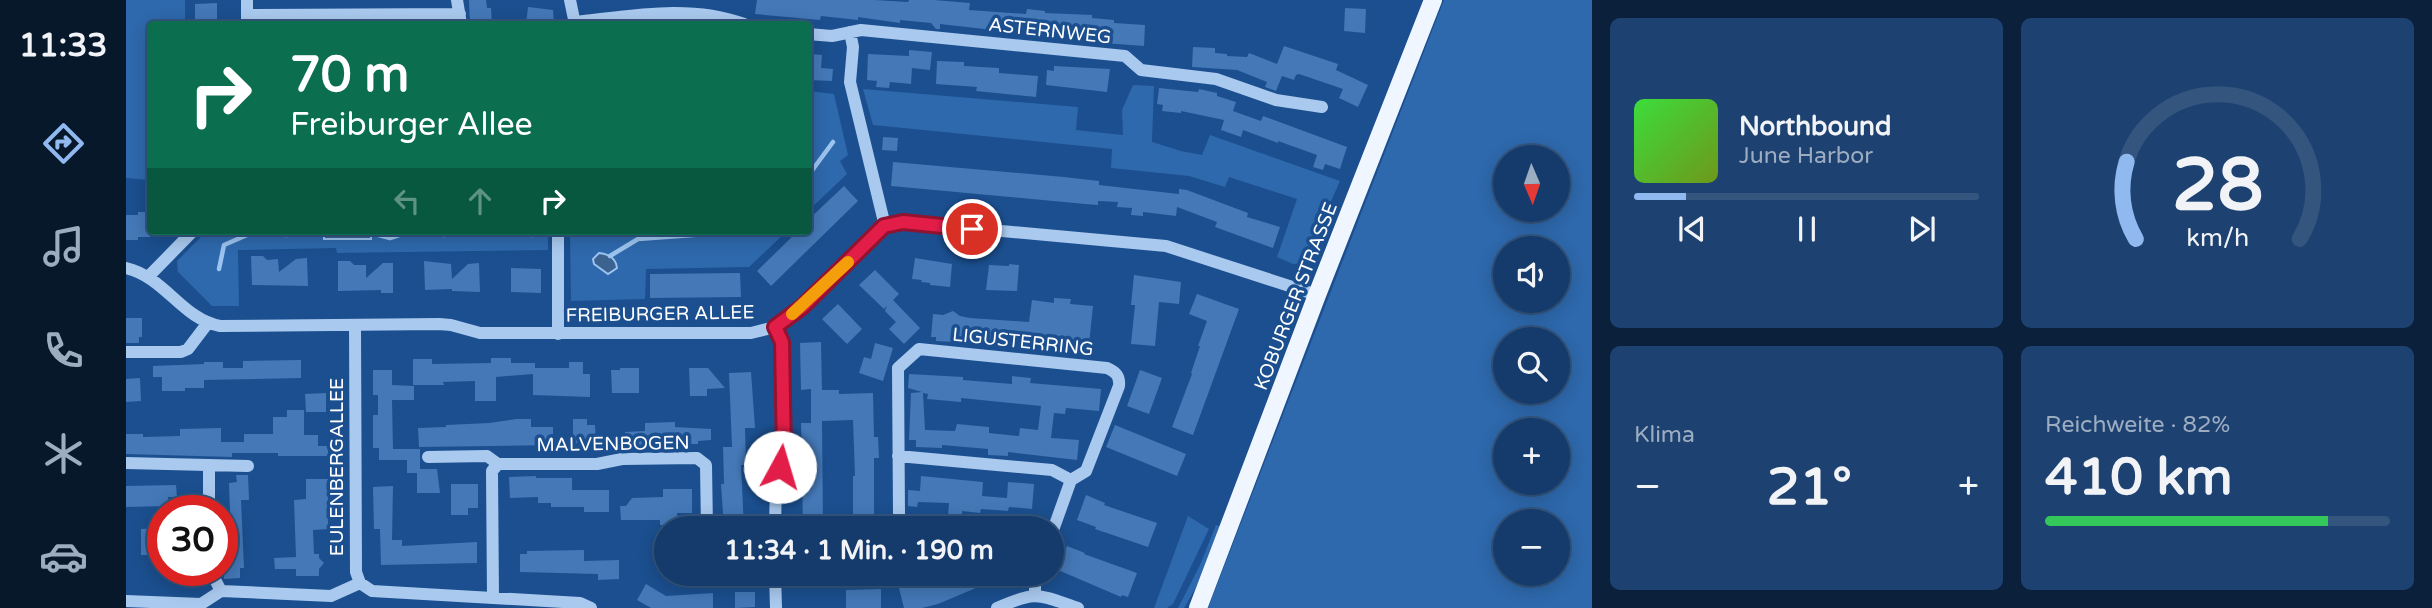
<!DOCTYPE html>
<html lang="de">
<meta charset="utf-8">
<style>
body{margin:0;font-family:"Varela Round",sans-serif;background:#1d4271;color:#f1f3f6;height:100vh;display:flex;flex-direction:column;font-size:26px;white-space:nowrap}
*{box-sizing:border-box;margin:0}
p{font-size:23px;color:#9dadc1}
.icon{flex:none;width:38px;height:38px;fill:none;stroke:currentColor;stroke-width:2;stroke-linecap:round;stroke-linejoin:round}
.map{position:relative;flex:1;overflow:hidden}
.side{display:flex;flex-direction:column;gap:18px;padding:18px;background:#0b203b;width:840px}
.side>*{flex:none}
.guide{position:absolute;left:21px;top:21px;width:665px;height:214px;border-radius:7px;box-shadow:0 4px 18px #0003,0 0 0 2px #33557e;background:#0b6e4f;color:#fff;overflow:hidden}
.needle{width:46px;rotate:178deg}
.buttons{position:absolute;left:1367px;top:145px;display:grid;gap:14px}
.buttons a{display:grid;place-items:center;width:77px;height:77px;border-radius:50%;background:#143b6b;box-shadow:0 4px 18px #0003,0 0 0 2px #33557e;font-size:35px}
.speed{position:absolute;left:21px;top:495px;display:flex;gap:14px;font-size:35px;font-weight:700;text-align:center}
.speed>*{display:grid;place-content:center;width:91px;height:91px;border-radius:50%;background:#143b6b;box-shadow:0 4px 18px #0003,0 0 0 2px #33557e;line-height:1}
.speed .limit{border:10px solid #d22;background:#fff;color:#111}
.pin{position:absolute;display:grid;place-items:center;width:60px;height:60px;color:#fff;margin:-30px;border:4px solid #fff;border-radius:50%;box-shadow:0 2px 7px #0007}
.me{position:absolute;width:77px;margin:-38px;rotate:6deg;stroke-linejoin:round;filter:drop-shadow(0 0 5px #0008)}
.turn{display:flex;align-items:center;gap:24px;height:147px;padding:0 28px;font-size:32px}
.turn .icon{width:91px;height:91px;stroke-width:2.5}
.turn b{display:block;font-size:49px;line-height:60px}
.lanes{display:flex;align-items:center;height:66px;padding:0 28px;background:#0003;justify-content:center;gap:35px;direction:ltr}
.lanes .off{opacity:.35}
.big{font-size:52px;font-weight:700;line-height:1.1}
.side .tile{flex:1;display:flex;flex-direction:column;justify-content:center;gap:10px;min-width:0;padding:0 24px;border-radius:10px;background:#1d4271}
.side .dial{align-items:center;gap:0}
.dial svg{height:182px;overflow:visible;fill:none;stroke:#33557e;stroke-width:7;stroke-linecap:round;text-anchor:middle}
.dial text{fill:#f1f3f6;stroke:none}
.song{display:flex;align-items:center;gap:21px}
.cover{width:84px;height:84px;border-radius:10px;background:linear-gradient(135deg,hsl(120 70% 55%),hsl(80 70% 35%))}
.played{height:7px;border-radius:4px;background:linear-gradient(90deg,#90b9f0 15%,#33557e 15%)}
.keys{display:flex;justify-content:space-around;direction:ltr}
.heat{display:flex;justify-content:space-between;align-items:center;font-size:38px;direction:ltr}
.charge{height:10px;border-radius:5px;background:linear-gradient(90deg,#34c759 82%,#33557e 0)}
.side .tiles{flex:1;display:grid;gap:18px;grid-template-columns:repeat(2,1fr)}
.trip{position:absolute;left:528px;top:516px;width:410px;height:70px;border-radius:35px;background:#143b6b;box-shadow:0 4px 18px #0003,0 0 0 2px #33557e;font-weight:700;line-height:70px;text-align:center}
main{display:flex;flex:1;min-height:0}
.menu{display:flex;flex-direction:column;width:126px;justify-content:space-around;align-items:center;background:#08182b;color:#9dadc1}
.menu .icon{width:49px;height:49px}
.menu .selected{color:#90b9f0}
.menu b{font-size:32px;color:#f1f3f6}
.map>svg:first-child{display:block}
.green{fill:#2e69ad;fill-rule:evenodd}
.water{fill:#3c6290;stroke:#9cc4f0;stroke-width:2}
.lines{fill:none;stroke-linecap:round;stroke-linejoin:round}
.stream{stroke:#9cc4f0;stroke-width:4.5}
.building{fill:#4478b7;fill-rule:evenodd}
.minor{stroke:#a9c9ee;stroke-width:12}
.major{stroke:#f0f6ff;stroke-width:18}
.route-casing{stroke:#92132f;stroke-width:18}
.route{stroke:#e11d48;stroke-width:12}
.slow{stroke:#f59e0b;stroke-width:12}
.labels{text-anchor:middle;stroke-width:7;stroke-linejoin:round;paint-order:stroke}
.street-label{font-size:19px;fill:#fff;stroke:#1b4f8f}
</style>
<main>
<nav class="menu">
<b>11:33</b>
<svg class="icon selected" aria-label="directions" viewBox="0 0 24 24"><path d="M12 3l9 9-9 9-9-9zM9 14v-3h6M13 9l2 2-2 2"/></svg>
<svg class="icon" aria-label="music" viewBox="0 0 24 24"><path d="M9 18V5l10-2v13"/><circle cx="6" cy="18" r="3"/><circle cx="16" cy="16" r="3"/></svg>
<svg class="icon" aria-label="phone" viewBox="0 0 24 24"><path d="M5 4h4l2 5-3 2q2 4 5 5l2-3 5 2v4C11 20 4 13 5 4z"/></svg>
<svg class="icon" aria-label="climate" viewBox="0 0 24 24"><path d="M12 3v18M4 7l16 10M4 17L20 7"/></svg>
<svg class="icon" aria-label="car" viewBox="0 0 24 24"><path d="M5 17H2v-5l4-1 3-4h7l3 4 3 1v5h-3M9 17h6M6 11h13"/><circle cx="7" cy="17" r="2"/><circle cx="17" cy="17" r="2"/></svg>
</nav>
<div class="map">
<svg width="1466" height="608" viewBox="0 0 1466 608">
<rect width="100%" height="100%" fill="#1b4f8f"/>
<!-- green -->
<path class="green" d="M0,0H59V24H24V180L0,178Z
M1318,0H1466V608H1082ZM1379,158H1432V210H1379ZM1379,248H1432V301H1379ZM1379,340H1432V392H1379ZM1379,430H1432V483H1379ZM1379,522H1432V574H1379Z
M1007,85L1028,86L1026,142L1055,151L1076,155L1084,135L1214,181L1178,263L1167,264L1151,257L1171,199L1103,177L1099,187L1063,176L985,168L986,149L747,125L737,89L952,107L950,130L997,135L996,110Z
M683,91L708,94L722,155L714,161L721,174L683,210Z
M81,231H422V250L211,253L210,248L112,250L113,306H86L52,272L51,261Z
M444,231H661L623,267L520,269L519,299L445,301Z
M1062,516L1083,529L1047,604L1041,608H1028Z
M1090,525L1096,527L1079,572L1058,608H1052L1074,565Z"/>
<!-- water -->
<path class="water" d="M198,231H245V239H198Z
M473,253C483,254 490,258 491,268L482,274L468,264L467,259Z"/>
<g class="lines">
<!-- stream -->
<path class="stream" d="M682,176L707,142
M151,231L160,235L176,231
M304,231L318,235L336,231
M379,231L406,235
M245,233L264,238L285,231H299
M484,256L512,239L622,231
M93,269L98,245L130,231"/>
</g>
<!-- building -->
<path class="building" d="M343,0H360L361,8H365L366,24H344Z
M631,0H748L782,2L783,0H808L844,3L843,10L900,14L901,9L919,11V13L966,15V18L988,20V23L1019,25L1018,46L964,42L965,37L929,35L876,27V31L814,24V29H810L805,23L774,20V23L732,17V20L695,16L694,20L629,14Z
M91,3V24H69V4Z
M402,7L427,10L428,24H400Z
M1219,8L1240,9L1239,33L1218,31Z
M1158,46L1212,64L1210,70L1242,85L1232,107L1213,98L1217,89L1173,74L1170,75L1168,80L1156,76L1150,91L1139,87L1141,82L1111,70L1066,67L1067,47L1089,48V53L1101,54V56L1121,57L1123,53L1151,64Z
M783,50L806,52L804,70L786,68L785,84L764,82L763,88L750,87L751,81L741,80L742,54L783,56Z
M685,54L696,55L695,68L707,69L706,81L682,80V55Z
M811,61L838,62V66L873,68V73L912,76L910,97L850,91L851,87L810,84Z
M928,66L984,69L981,92L920,85L921,70L928,71Z
M1033,88L1072,92L1073,89L1091,93V96L1110,102L1107,111L1135,121L1137,116L1221,147L1214,169L1199,164L1197,170L1187,167L1191,155L1152,141V143L1117,130L1115,137L1095,130L1098,120L1055,111V113L1036,111L1037,105L1031,104Z
M757,137L772,138L771,151L756,150Z
M767,162L938,177L973,181V185L1053,194V189L1061,190L1122,213L1121,217L1154,227L1147,248L1089,227L1091,222L1051,207L1050,216L1017,212V216L1005,215L1006,208L991,207L992,202L972,201V205L959,204L765,186Z
M718,186L732,201L645,286L631,271L672,231H682V220Z
M12,212H24V237H12V240H0V215H12Z
M125,256H137L141,260L152,259L153,272L170,259L181,258L182,286L126,285Z
M789,258L826,264L824,287L804,285V283L795,282L796,280L786,279Z
M212,261H224L228,265H240V278L257,263H267V293H255V290L212,291Z
M298,261L325,264L326,279L342,264L353,263L354,292L326,291V289L299,290Z
M883,264L893,265L891,291L860,290L863,265L883,266Z
M385,268L415,269V293L385,292Z
M749,270L773,294L767,300L794,328L778,344L763,329L770,322L759,311L761,306L758,309L733,285Z
M614,273L615,297L524,298V274Z
M1008,275L1055,282L1053,304L1033,302L1029,346L1005,344L1009,305H1005Z
M1071,294L1113,309L1067,435L1046,427L1066,374L1065,373L1074,346H1072L1081,321L1063,314Z
M928,298L945,299L944,304L967,306L962,354L901,348V346L810,341V337H805L807,314L817,315L827,311L834,316L844,318L903,322L906,300L928,303Z
M712,304L736,329L721,344L696,319Z
M0,318H16V337H13V343H0Z
M695,342L696,390H713V394L747,393L748,437H752L753,458H748V523H727V476H729L727,420L696,421L697,523L696,528H677L675,423H685V389L675,390L674,343Z
M749,343L767,348L757,381L733,373L738,357L745,359Z
M365,358H385V363H409V368H443V362H457V374H464V397L407,395V374L370,377V401H349V381L317,382L318,385H287V359H306V364L365,363Z
M175,360V378L78,380V388H59V391H36V377H27V366L78,364V362H97V368H117V361Z
M494,368H513V393H486L485,370H494Z
M563,368H582L599,388L581,389V396H564Z
M247,370H266V385L288,386V400H266L267,449H294V469H311L314,493H291V473H281V460H253V448H247V415H252V395H247Z
M1014,370L1036,378L1023,414L1001,406Z
M625,372L629,428H619L620,465H615L618,528H598L595,484H598L597,447H606L603,373Z
M783,374L837,377V380L886,384V376L905,378L904,383L975,389L973,411L940,408L939,414L928,413L925,438L953,440L951,460L882,452V456L862,455V449L816,445V448L790,447V440H783L785,393L796,392L782,388ZM797,393L802,394L801,399L835,402V398L915,406L912,430L894,428L893,436L863,433V427L831,424L829,431L799,430Z
M14,378L15,401L0,402V379Z
M200,393V412H180L179,394Z
M161,410H178V435H192V446H202V456H152V453H106V457L0,454V434H17V437L54,436V429L95,428V442H118V434H147V417H161Z
M390,419H405V427H427V445L293,447L292,428L320,427V425L363,423Z
M447,419H461V425H469L470,443H447Z
M549,422V427L585,429V440L572,441V444L499,445V432L519,431V423Z
M989,425L1060,454L1051,476L980,447Z
M110,475H122L123,500H115L118,568H114V578L98,579L96,512H104L103,483L111,482Z
M410,476V478H446V490H483V512H458V507H425V503H412V497L384,498L383,477Z
M795,476L857,482L856,496L881,498L882,482L908,484L906,509L883,507L882,511L855,509L854,513L836,511V517L822,516L823,503L792,502L791,507L782,506V490L794,491Z
M180,479H202V529L187,530L188,554H193V558L198,563L193,569V576H170V569H149L148,558L170,557L168,500L180,499Z
M325,484H352V508H342V515H325Z
M50,485L51,497H42V506L0,507V486Z
M267,486L266,540H276V546L351,542V563L255,565L254,529H248L247,487Z
M537,489H566V513H551L552,525H534V520H495L494,506H500L506,498L537,497Z
M960,495L979,503L978,505L1031,523L1022,547L969,529L970,527L951,520Z
M35,528L36,555H15V529Z
M941,546L959,553L958,554L1011,573L1002,597L996,595L995,597L932,570Z
M458,550V561L493,560V579L472,580V574L394,572V554H401V551Z
M822,574H860L864,582L812,604L796,608H778L773,588L823,576Z
M520,584L540,596L587,593V608H525L511,600Z
M755,589V608H720V590Z
M609,592H629V607L609,608Z"/>
<g class="lines">
<!-- minor -->
<path class="minor" d="M121,0V24
M331,0L335,24
M444,0L449,24
M121,15L334,14
M449,22C505,16 564,4 618,24
M724,32L727,47L724,82L759,226
M682,34L706,36L735,30L999,56L1015,70L1090,79L1150,100L1196,107
M432,231V334
M0,268C39,277 56,319 94,326L313,324L325,325L354,333H625L649,327L676,307L759,226L777,222L1040,246L1191,295
M23,276L67,231
M229,325L230,572L234,583L246,591L454,603L465,608
M649,327L656,342L658,453L650,482L649,528
M0,352H55L62,349L81,324
M772,456L926,470L945,480
M302,457L361,456L372,464
M0,463L122,466
M83,465V511
M773,514L772,368L793,349L981,368C990,372 994,376 993,386L960,471L945,480L926,533
M84,570L95,591
M649,574L650,608
M909,574V595
M367,598L366,471L372,464H471L496,459L571,458L580,465L581,528
M0,601L75,604
M74,608L75,604L95,591L205,596L234,583
M871,608C911,590 913,595 952,608"/>
<!-- major -->
<path class="major" d="M1072,608L1191,295L1307,0"/>
</g>
<g class="lines">
<defs>
<path id="route" d="M654,467L658,453L656,342L649,327L676,307L758,226L777,222L846,229"/>
</defs>
<!-- route casing -->
<use href="#route" class="route-casing"/>
<!-- route -->
<use href="#route" class="route"/>
<!-- slow -->
<path class="slow" d="M666,314L722,262"/>
</g>
<g class="labels">
<!-- street labels -->
<g class="street-label">
<text transform="translate(924 30) rotate(6)" y="7">ASTERNWEG</text>
<text transform="translate(1169 296) rotate(-69)" y="7">KOBURGER STRASSE</text>
<text transform="translate(534 313) rotate(-1)" y="7">FREIBURGER ALLEE</text>
<text transform="translate(897 341) rotate(6)" y="7">LIGUSTERRING</text>
<text transform="translate(487 443) rotate(-1)" y="7">MALVENBOGEN</text>
<text transform="translate(210 467) rotate(-90)" y="7">EULENBERGALLEE</text>
</g>
</g>
</svg>
<div class="buttons">
<a><svg class="needle" viewBox="-14 -14 28 28"><path d="M0-13l5 13h-10z" fill="#e53935"/><path d="M0 13l5-13h-10z" fill="#9dadc1"/></svg></a>
<a><svg class="icon" aria-label="sound" viewBox="0 0 24 24"><path d="M4 9h4l5-4v14l-5-4H4zM17 9q2 3 0 6"/></svg></a>
<a><svg class="icon" aria-label="search" viewBox="0 0 24 24"><circle cx="10" cy="10" r="6"/><path d="M15 15l6 6"/></svg></a>
<a>+</a>
<a>−</a>
</div>
<div class="speed"><div class="limit">30</div></div>
<div class="pin" style="left:846px;top:229px;background:#d93025"><svg class="icon" aria-label="arrive" viewBox="0 0 24 24"><path d="M6 21V4h12l-3 4 3 4H6"/></svg></div>
<svg class="me" style="left:654px;top:467px" viewBox="-20 -20 40 40"><circle r="19" fill="#fff"/><path d="M0-13L10 11 0 6-10 11z" fill="#e11d48"/></svg>
<div class="trip">11:34 · 1 Min. · 190 m</div>
<div class="guide">
<div class="turn"><svg class="icon" aria-label="right" viewBox="0 0 24 24"><path d="M7 20v-9h11M14 6l5 5-5 5"/></svg><div><b>70 m</b>Freiburger Allee</div></div>
<div class="lanes"><svg class="icon off" aria-label="left" viewBox="0 0 24 24"><path d="M17 20v-9H6M10 6l-5 5 5 5"/></svg><svg class="icon off" aria-label="ahead" viewBox="0 0 24 24"><path d="M12 20V5M6 11l6-6 6 6"/></svg><svg class="icon" aria-label="right" viewBox="0 0 24 24"><path d="M7 20v-9h11M14 6l5 5-5 5"/></svg></div>
</div>
</div>
<section class="side">
<div class="tiles">
<div class="tile">
<div class="song"><i class="cover"></i><div><b>Northbound</b><p>June Harbor</p></div></div>
<div class="played"></div>
<div class="keys"><svg class="icon" aria-label="previous" viewBox="0 0 24 24"><path d="M18 5L8 12l10 7zM5 5v14"/></svg><svg class="icon" aria-label="pause" viewBox="0 0 24 24"><path d="M8 5v14M16 5v14"/></svg><svg class="icon" aria-label="next" viewBox="0 0 24 24"><path d="M6 5l10 7-10 7zM19 5v14"/></svg></div>
</div>
<div class="tile dial"><svg viewBox="0 0 100 80">
<path d="M14 69A42 42 0 1 1 86 69"/>
<path d="M14 69A42 42 0 0 1 10 35" stroke="#90b9f0"/>
<text x="50" y="56" font-size="32" font-weight="700">28</text>
<text x="50" y="72" font-size="11">km/h</text>
</svg></div>
<div class="tile"><p>Klima</p>
<div class="heat"><a>−</a><b class="big">21°</b><a>+</a></div>
</div>
<div class="tile"><p>Reichweite · 82%</p><b class="big">410 km</b><div class="charge"></div></div>
</div>
</section>
</main>
